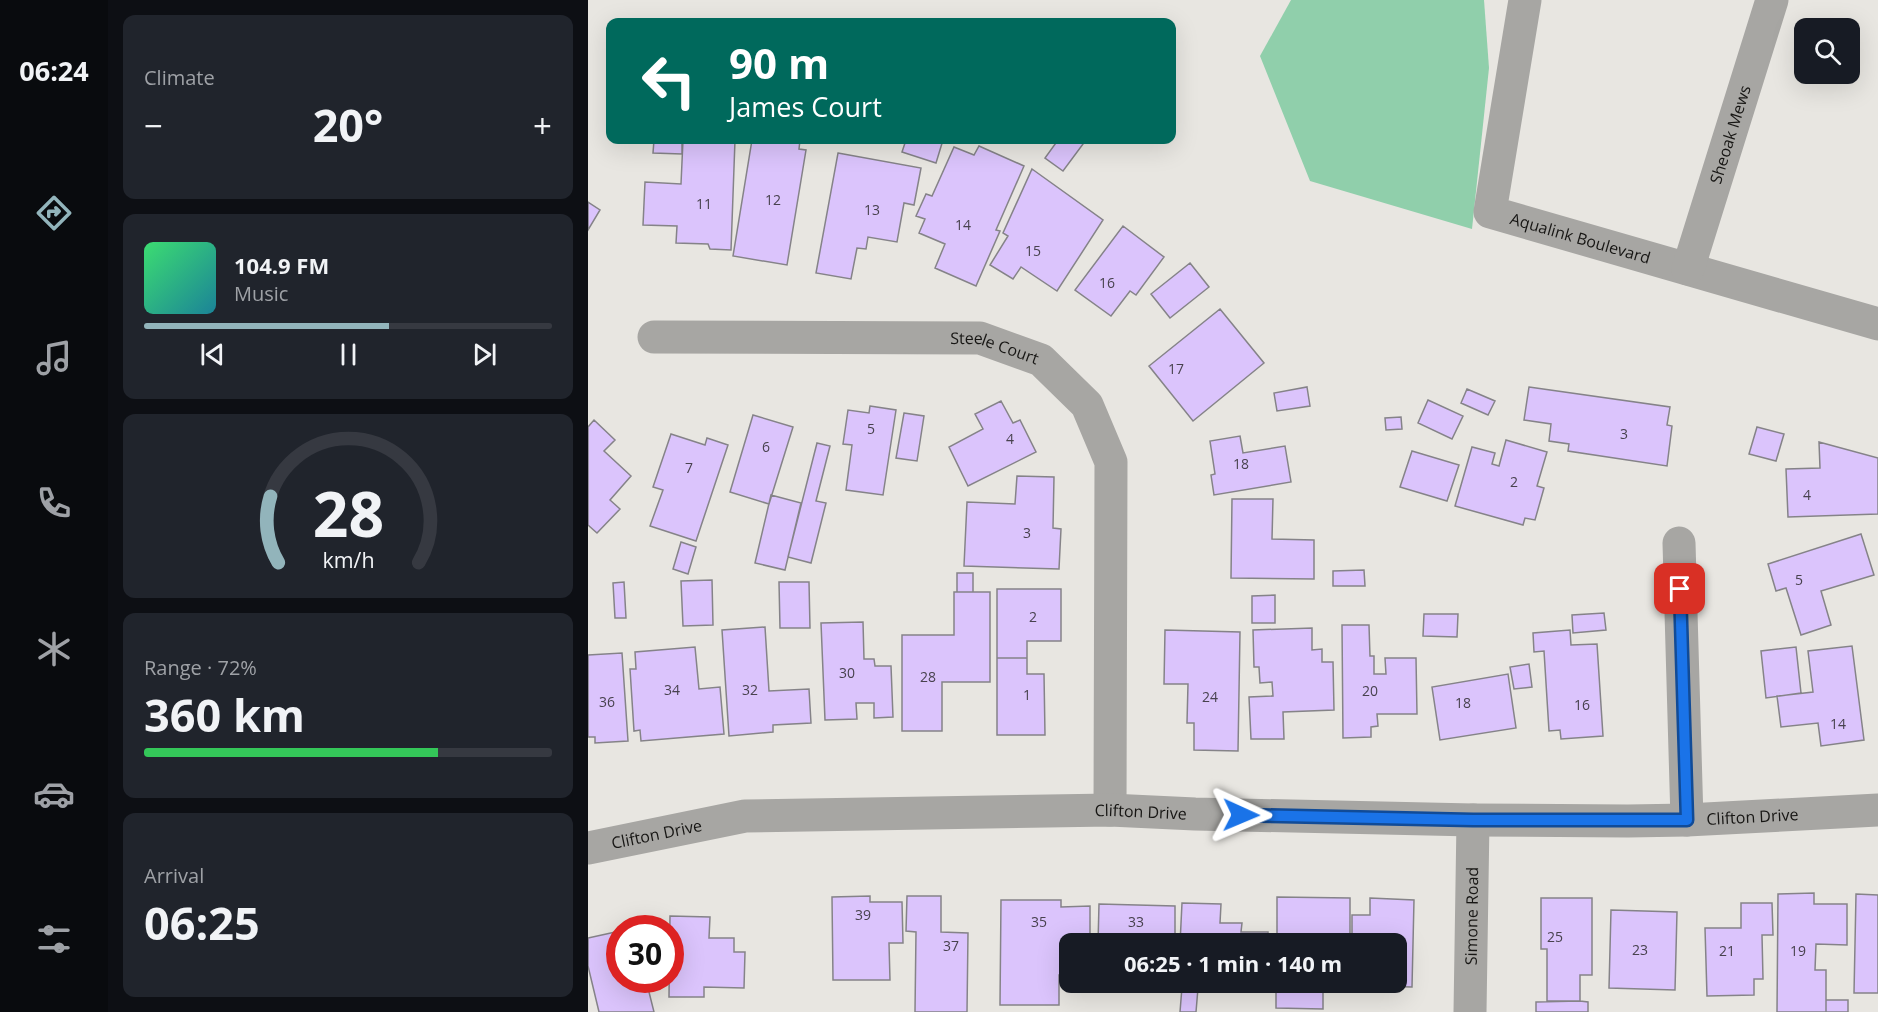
<!DOCTYPE html>
<meta charset="utf-8">
<style>
body{margin:0;font-family:"Open Sans",sans-serif;background:#20242c;color:#f1f3f6;height:100vh;display:flex;flex-direction:column;font-size:22px;white-space:nowrap}
*{box-sizing:border-box;margin:0}
p{font-size:20px;color:#9ea1a6}
.icon{flex:none;width:33px;height:33px;fill:none;stroke:currentColor;stroke-width:2;stroke-linecap:round;stroke-linejoin:round}
.map{position:relative;flex:1;overflow:hidden}
.drawer{display:flex;flex-direction:column;gap:15px;padding:15px;background:#0d0f14;width:480px}
.drawer>*{flex:none}
.top-card{position:absolute;left:18px;top:18px;width:570px;height:126px;border-radius:12px;box-shadow:0 6px 24px #0002;background:#00695c;color:#fff;overflow:hidden}
.fabs{position:absolute;left:1206px;top:18px;display:grid;gap:12px}
.fabs a{display:grid;place-items:center;width:66px;height:66px;border-radius:12px;background:#171b24;box-shadow:0 6px 24px #0002;font-size:30px}
.speed{position:absolute;left:18px;top:915px;display:flex;gap:12px;font-size:30px;font-weight:700;text-align:center}
.speed>*{display:grid;place-content:center;width:78px;height:78px;border-radius:50%;background:#171b24;box-shadow:0 6px 24px #0002;line-height:1}
.speed .limit{border:9px solid #d22;background:#fff;color:#111}
.pin{position:absolute;display:grid;place-items:center;width:51px;height:51px;color:#fff;margin:-26px;border-radius:12px;box-shadow:0 3px 9px #0006}
.me{position:absolute;width:66px;margin:-33px;rotate:91deg;stroke-linejoin:round;filter:drop-shadow(0 0 4px #0008)}
.turn{display:flex;align-items:center;gap:21px;height:126px;padding:0 24px;font-size:27px}
.turn .icon{width:78px;height:78px;stroke-width:2.5}
.turn b{display:block;font-size:42px;line-height:51px}
.big{font-size:45px;font-weight:700;line-height:1.1}
.drawer .card{flex:1;display:flex;flex-direction:column;justify-content:center;gap:9px;min-width:0;padding:0 21px;border-radius:12px;background:#20242c}
.drawer .dial{align-items:center;gap:0}
.dial svg{height:156px;overflow:visible;fill:none;stroke:#363941;stroke-width:7;stroke-linecap:round;text-anchor:middle}
.dial text{fill:#f1f3f6;stroke:none}
.song{display:flex;align-items:center;gap:18px}
.cover{width:72px;height:72px;border-radius:9px;background:linear-gradient(135deg,hsl(140 70% 55%),hsl(190 70% 35%))}
.played{height:6px;border-radius:3px;background:linear-gradient(90deg,#92b4bb 60%,#363941 60%)}
.keys{display:flex;justify-content:space-around;direction:ltr}
.heat{display:flex;justify-content:space-between;align-items:center;font-size:33px;direction:ltr}
.charge{height:9px;border-radius:4px;background:linear-gradient(90deg,#34c759 72%,#363941 0)}
.trip{position:absolute;left:471px;top:933px;width:348px;height:60px;border-radius:12px;background:#171b24;box-shadow:0 6px 24px #0002;font-weight:700;line-height:60px;text-align:center}
main{display:flex;flex:1;min-height:0}
.tabs{display:flex;flex-direction:column;width:108px;justify-content:space-around;align-items:center;background:#090b0e;color:#9ea1a6}
.tabs .icon{width:42px;height:42px}
.tabs .current{color:#92b4bb}
.tabs b{font-size:27px;color:#f1f3f6}
.map>svg:first-child{display:block}
.green{fill:#90cfab}
.building{fill:#dbc4fc;stroke:#858388;stroke-width:1.5}
.lines{fill:none;stroke-linecap:round;stroke-linejoin:round}
.minor{stroke:#a7a6a3;stroke-width:33}
.route-casing{stroke:#114b97;stroke-width:15}
.route{stroke:#1a73e8;stroke-width:10}
.labels{text-anchor:middle;stroke-width:6;stroke-linejoin:round;paint-order:stroke}
.number-label{font-size:14px;fill:#48424e}
.street-label{font-size:16px;fill:#171614;stroke:#fff}
</style>
<main>
<nav class="tabs">
<b>06:24</b>
<svg class="icon current" aria-label="directions" viewBox="0 0 24 24"><path d="M12 3l9 9-9 9-9-9zM9 14v-3h6M13 9l2 2-2 2"/></svg>
<svg class="icon" aria-label="music" viewBox="0 0 24 24"><path d="M9 18V5l10-2v13"/><circle cx="6" cy="18" r="3"/><circle cx="16" cy="16" r="3"/></svg>
<svg class="icon" aria-label="phone" viewBox="0 0 24 24"><path d="M5 4h4l2 5-3 2q2 4 5 5l2-3 5 2v4C11 20 4 13 5 4z"/></svg>
<svg class="icon" aria-label="climate" viewBox="0 0 24 24"><path d="M12 3v18M4 7l16 10M4 17L20 7"/></svg>
<svg class="icon" aria-label="car" viewBox="0 0 24 24"><path d="M5 17H2v-5l4-1 3-4h7l3 4 3 1v5h-3M9 17h6M6 11h13"/><circle cx="7" cy="17" r="2"/><circle cx="17" cy="17" r="2"/></svg>
<svg class="icon" aria-label="filters" viewBox="0 0 24 24"><path d="M4 7h16M4 17h16"/><circle cx="9" cy="7" r="2"/><circle cx="15" cy="17" r="2"/></svg>
</nav>
<section class="drawer">
<div class="card"><p>Climate</p>
<div class="heat"><a>−</a><b class="big">20°</b><a>+</a></div>
</div>
<div class="card">
<div class="song"><i class="cover"></i><div><b>104.9 FM</b><p>Music</p></div></div>
<div class="played"></div>
<div class="keys"><svg class="icon" aria-label="previous" viewBox="0 0 24 24"><path d="M18 5L8 12l10 7zM5 5v14"/></svg><svg class="icon" aria-label="pause" viewBox="0 0 24 24"><path d="M8 5v14M16 5v14"/></svg><svg class="icon" aria-label="next" viewBox="0 0 24 24"><path d="M6 5l10 7-10 7zM19 5v14"/></svg></div>
</div>
<div class="card dial"><svg viewBox="0 0 100 80">
<path d="M14 69A42 42 0 1 1 86 69"/>
<path d="M14 69A42 42 0 0 1 10 35" stroke="#92b4bb"/>
<text x="50" y="56" font-size="32" font-weight="700">28</text>
<text x="50" y="72" font-size="11">km/h</text>
</svg></div>
<div class="card"><p>Range · 72%</p><b class="big">360 km</b><div class="charge"></div></div>
<div class="card"><p>Arrival</p><b class="big">06:25</b></div>
</section>
<div class="map">
<svg width="1290" height="1012" viewBox="0 0 1290 1012">
<rect width="100%" height="100%" fill="#e8e6e1"/>
<!-- green -->
<path class="green" d="M703,0H896L901,68L884,229L722,181L672,56Z"/>
<!-- building -->
<path class="building" d="M66,140H94V154L65,153Z
M95,140H147L143,250L122,249L120,244L88,243L89,226L55,225L57,182L93,184Z
M164,140H212L211,149L218,150L199,265L145,256Z
M318,140H355L348,163L314,152Z
M470,140H498L475,171L457,158Z
M391,146L436,166L408,230L412,231L388,286L347,268L357,244L331,233L337,219L328,216L338,194L344,196L366,147L386,155Z
M250,153L333,168L326,205L316,203L309,242L280,237L278,249L269,248L263,279L228,273Z
M444,169L515,220L469,291L433,267L425,279L402,265L420,236L415,233Z
M0,202L12,210L0,230Z
M535,226L576,257L548,295L542,291L523,316L487,290Z
M602,263L621,287L582,318L563,294Z
M632,309L676,363L605,421L561,366Z
M719,387L722,406L689,411L686,393Z
M941,387L1082,407L1079,425L1084,426L1079,466L980,451L981,444L961,441L963,424L936,420Z
M879,389L907,401L900,415L873,403Z
M840,400L875,416L864,439L830,423Z
M413,401L425,423L432,420L448,452L380,486L361,447L395,429L387,414Z
M282,406L308,410L295,495L258,490L264,445L255,444L260,410L281,413Z
M316,413L336,416L329,461L308,458Z
M165,415L205,427L181,504L142,492Z
M813,417L814,429L798,430L797,418Z
M6,420L27,440L16,451L43,476L22,500L32,509L9,533L0,525V427Z
M1169,427L1196,434L1188,461L1161,454Z
M83,434L117,445L119,438L140,445L108,541L62,526L75,490L65,487Z
M652,436L655,453L697,446L703,482L626,495L623,475L627,474L622,441Z
M918,440L959,452L949,486L956,488L947,520L937,518L935,525L867,506L884,447L907,453L904,464L911,466Z
M1231,442L1290,458V514L1200,517L1198,469L1232,468Z
M229,443L242,446L228,501L238,503L223,563L200,557Z
M824,451L871,465L859,501L812,487Z
M429,476L466,477L465,528L473,529L471,569L376,566L379,502L427,504Z
M183,495L213,503L197,570L167,563Z
M644,499H685L684,539L726,540V579L643,578Z
M1273,534L1286,575L1233,591L1243,625L1213,635L1198,588L1188,591L1180,564Z
M93,542L108,547L100,574L85,569Z
M776,570L777,586H745V571Z
M369,573H385V592H369Z
M124,580L125,625L95,626L93,581Z
M36,582L38,618H27L25,583Z
M191,582H221L222,628H192Z
M409,589H473V641H439V658H409Z
M366,592H402V682H354V731H314V635H366Z
M687,595V623H664V596Z
M1016,613L1018,630L985,633L984,615Z
M836,614H870L869,637L835,636Z
M275,622L276,659H286L287,666H303L305,717L286,718V703H268L269,719L237,720L233,623Z
M754,625H781L782,656H786V674H798L797,658H828L829,714H789L790,726L783,727V737L755,738Z
M177,627L181,691L221,689L223,723L185,725V732L141,736L134,630Z
M724,628V650L734,649V662H745L746,710L695,712L696,739H663L661,697L685,696L684,682L672,683L671,667H666L665,630Z
M577,630L652,632L650,751L606,750V723H599L600,684H576Z
M982,630L983,645L1009,644L1015,736L973,739L972,730L961,731L956,651L946,652L945,633Z
M1264,646L1276,740L1233,746L1230,723L1193,727L1189,696L1225,692L1220,651Z
M107,647L111,689L132,687L136,734L53,741L52,730L46,731L42,669H48L47,652Z
M1208,647L1213,693L1178,698L1173,651Z
M34,653L40,741L7,743V737H0V655Z
M409,658H439V674H456L457,735H409Z
M941,664L944,687L926,689L922,667Z
M920,674L928,728L852,740L844,687Z
M1226,893V904H1259V945L1228,944L1227,970H1238V1012H1189L1190,894Z
M1268,894L1290,895V993H1266Z
M282,896V902H314L315,943H301L302,980H245L244,897Z
M319,896H353V932L380,933L379,1012H327L328,932L318,931Z
M689,897L762,898V944H689Z
M782,898L826,900L824,987L779,986V982H808V944H764V915H782Z
M953,898H1004V975H992V1001H959V949H953Z
M413,900H473V907L502,906V944H482V975H471V1005H412Z
M594,903L633,904L632,923H654L653,932H680V944H592Z
M1153,903H1184L1185,935H1174L1175,979H1166V995L1119,996L1117,928H1153Z
M511,904L587,906V944H510Z
M1023,910L1089,912L1087,990L1021,988Z
M82,916L122,917L121,938H146V952H157L156,988L116,987V997H81Z
M32,931V980H58L66,1012H11L0,966V938Z
M607,982H679L678,989L607,986Z
M688,982H761V988H735V1009L688,1008Z
M594,987L610,988L608,1012H592Z
M1238,1000H1260V1012H1238Z
M992,1001L1000,1002V1012H948V1002Z"/>
<g class="lines">
<!-- minor -->
<g class="minor">
<path id="s1" d="M937,0L902,212L1290,324"/>
<path id="s2" d="M1100,269L1184,0"/>
<path id="s3" d="M66,337L392,338L453,360L499,405L523,462L522,810"/>
<path d="M1091,543L1099,820"/>
<path id="s4" d="M0,848L157,816L522,810L607,814L885,820L1040,821L1099,820L1290,810"/>
<path id="s5" d="M882,1012L885,820"/>
</g>
</g>
<g class="lines">
<defs>
<path id="route" d="M653,815L885,820H1099L1092,589"/>
</defs>
<!-- route casing -->
<use href="#route" class="route-casing"/>
<!-- route -->
<use href="#route" class="route"/>
</g>
<g class="labels">
<!-- number labels -->
<g class="number-label">
<text x="185" y="205">12</text>
<text x="116" y="209">11</text>
<text x="284" y="215">13</text>
<text x="375" y="230">14</text>
<text x="445" y="256">15</text>
<text x="519" y="288">16</text>
<text x="588" y="374">17</text>
<text x="283" y="434">5</text>
<text x="1036" y="439">3</text>
<text x="422" y="444">4</text>
<text x="178" y="452">6</text>
<text x="653" y="469">18</text>
<text x="101" y="473">7</text>
<text x="926" y="487">2</text>
<text x="1219" y="500">4</text>
<text x="439" y="538">3</text>
<text x="1211" y="585">5</text>
<text x="445" y="622">2</text>
<text x="259" y="678">30</text>
<text x="340" y="682">28</text>
<text x="84" y="695">34</text>
<text x="162" y="695">32</text>
<text x="782" y="696">20</text>
<text x="439" y="700">1</text>
<text x="622" y="702">24</text>
<text x="19" y="707">36</text>
<text x="875" y="708">18</text>
<text x="994" y="710">16</text>
<text x="1250" y="729">14</text>
<text x="275" y="920">39</text>
<text x="451" y="927">35</text>
<text x="548" y="927">33</text>
<text x="967" y="942">25</text>
<text x="363" y="951">37</text>
<text x="1052" y="955">23</text>
<text x="1139" y="956">21</text>
<text x="1210" y="956">19</text>
</g>
<!-- street labels -->
<g class="street-label">
<text dy="6" stroke="none"><textPath href="#s2" startOffset="141">Sheoak Mews</textPath></text>
<text dy="6" stroke="none"><textPath href="#s1" startOffset="309">Aqualink Boulevard</textPath></text>
<text dy="6" stroke="none"><textPath href="#s3" startOffset="342">Steele Court</textPath></text>
<text dy="6" stroke="none"><textPath href="#s4" startOffset="556">Clifton Drive</textPath></text>
<text dy="6" stroke="none"><textPath href="#s4" startOffset="1168">Clifton Drive</textPath></text>
<text dy="6" stroke="none"><textPath href="#s4" startOffset="70">Clifton Drive</textPath></text>
<text dy="6" stroke="none"><textPath href="#s5" startOffset="96">Simone Road</textPath></text>
</g>
</g>
</svg>
<div class="fabs">
<a><svg class="icon" aria-label="search" viewBox="0 0 24 24"><circle cx="10" cy="10" r="6"/><path d="M15 15l6 6"/></svg></a>
</div>
<div class="speed"><div class="limit">30</div></div>
<div class="pin" style="left:1092px;top:589px;background:#d93025"><svg class="icon" aria-label="arrive" viewBox="0 0 24 24"><path d="M6 21V4h12l-3 4 3 4H6"/></svg></div>
<svg class="me" style="left:653px;top:815px" viewBox="-20 -20 40 40"><path d="M0-17L14 15 0 8-14 15z" fill="#1a73e8" stroke="#fff" stroke-width="4"/></svg>
<div class="trip">06:25 · 1 min · 140 m</div>
<div class="top-card">
<div class="turn"><svg class="icon" aria-label="left" viewBox="0 0 24 24"><path d="M17 20v-9H6M10 6l-5 5 5 5"/></svg><div><b>90 m</b>James Court</div></div>
</div>
</div>
</main>
